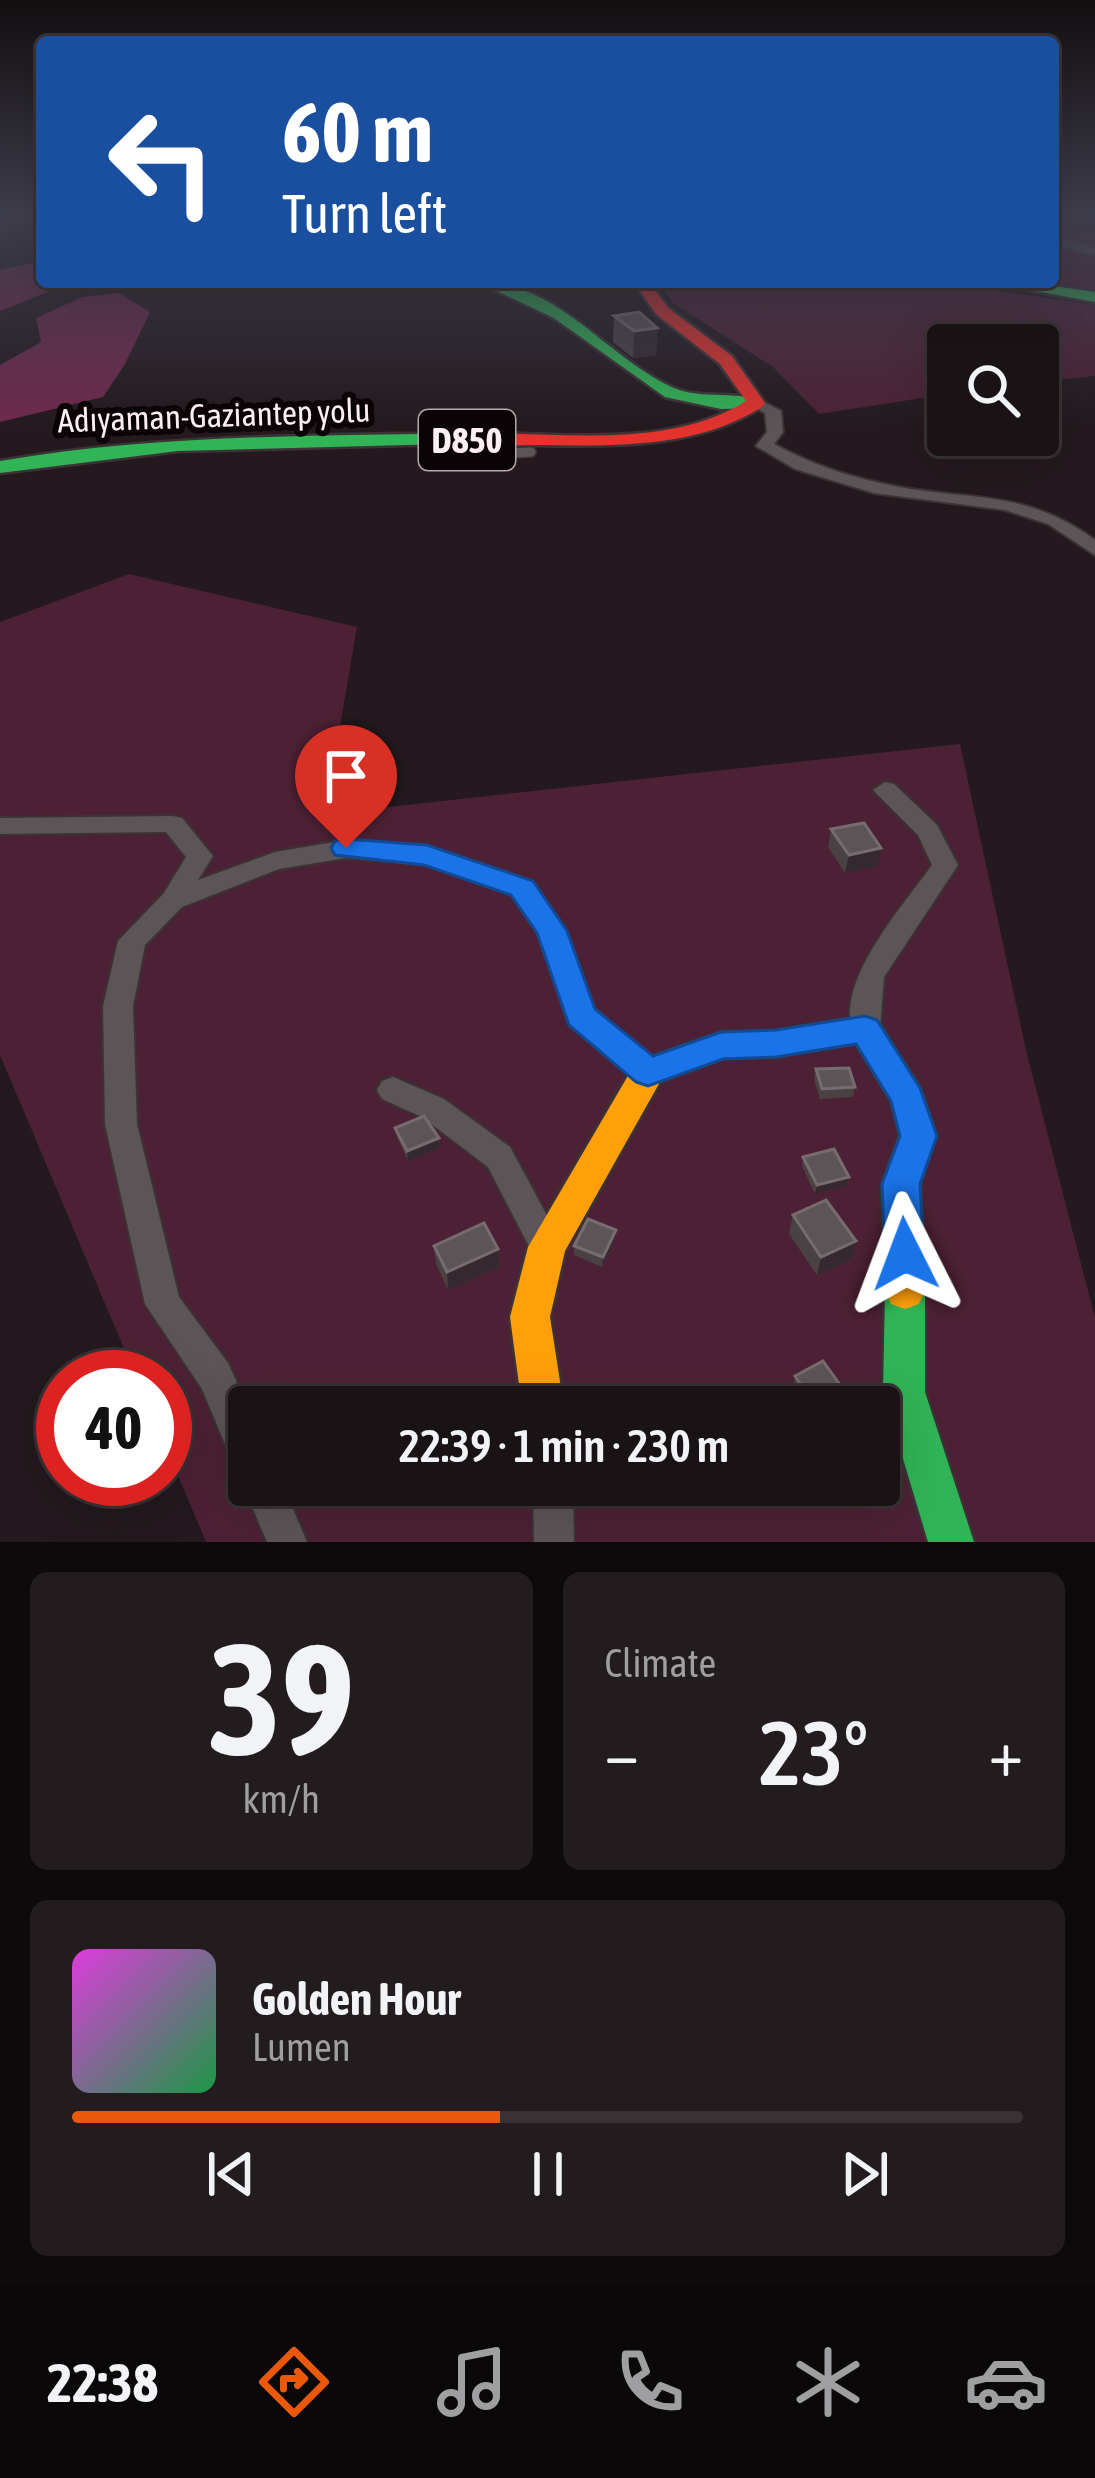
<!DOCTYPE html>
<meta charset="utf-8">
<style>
body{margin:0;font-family:"Asap Condensed",sans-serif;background:#231c1f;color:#f1f3f6;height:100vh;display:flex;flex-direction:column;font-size:45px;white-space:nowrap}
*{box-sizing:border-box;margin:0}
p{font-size:39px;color:#9f9ea1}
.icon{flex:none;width:66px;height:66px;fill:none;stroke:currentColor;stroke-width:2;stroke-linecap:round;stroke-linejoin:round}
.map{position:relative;height:1542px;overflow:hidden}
.side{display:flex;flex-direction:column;gap:30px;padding:30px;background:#0e0a0c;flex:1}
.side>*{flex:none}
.hud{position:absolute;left:36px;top:36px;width:1023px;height:252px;border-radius:12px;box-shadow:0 12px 48px #0002,0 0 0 3px #383235;background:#1a4fa0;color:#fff;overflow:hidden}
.tools{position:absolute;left:927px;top:324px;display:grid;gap:24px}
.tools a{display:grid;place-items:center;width:132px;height:132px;border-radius:12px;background:#1a1316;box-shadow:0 12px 48px #0002,0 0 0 3px #383235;font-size:60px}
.speed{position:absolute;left:36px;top:1350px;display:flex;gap:24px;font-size:60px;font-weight:700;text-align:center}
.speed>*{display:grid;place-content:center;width:156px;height:156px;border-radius:50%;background:#1a1316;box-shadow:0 12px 48px #0002,0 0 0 3px #383235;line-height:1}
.speed .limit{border:18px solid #d22;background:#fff;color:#111}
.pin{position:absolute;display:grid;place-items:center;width:102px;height:102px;color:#fff;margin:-123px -51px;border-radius:50% 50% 50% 0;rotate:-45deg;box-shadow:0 0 12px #0007}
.pin .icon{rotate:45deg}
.me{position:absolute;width:132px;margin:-66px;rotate:357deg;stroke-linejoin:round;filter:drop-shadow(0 0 9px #0008)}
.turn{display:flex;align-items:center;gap:42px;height:252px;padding:0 48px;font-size:54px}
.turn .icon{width:156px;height:156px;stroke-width:2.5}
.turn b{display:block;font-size:84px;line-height:102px}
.big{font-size:90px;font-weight:600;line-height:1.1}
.side .card{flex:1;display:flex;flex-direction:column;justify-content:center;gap:18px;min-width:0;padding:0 42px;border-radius:18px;background:#231c1f}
.side .dial{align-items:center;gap:0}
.dial b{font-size:156px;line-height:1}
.song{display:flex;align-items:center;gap:36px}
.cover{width:144px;height:144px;border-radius:18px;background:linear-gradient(135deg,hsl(300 70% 55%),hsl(140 70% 35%))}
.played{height:12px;border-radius:6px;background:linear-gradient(90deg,#ea580c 45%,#383235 45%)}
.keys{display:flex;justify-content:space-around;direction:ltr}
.heat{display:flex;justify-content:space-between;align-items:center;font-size:66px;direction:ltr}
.side .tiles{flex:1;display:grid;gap:30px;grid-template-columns:1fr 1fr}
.card:last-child{grid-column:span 2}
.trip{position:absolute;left:228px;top:1386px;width:672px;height:120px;border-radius:12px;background:#1a1316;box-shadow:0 12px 48px #0002,0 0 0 3px #383235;font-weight:600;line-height:120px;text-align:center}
.menu{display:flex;height:192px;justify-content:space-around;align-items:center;background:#0a0809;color:#9f9ea1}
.menu .icon{width:84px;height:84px}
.menu .current{color:#ea580c}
.menu b{font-size:54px;color:#f1f3f6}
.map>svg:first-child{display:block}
.green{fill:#4d2135;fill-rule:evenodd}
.forest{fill:#6f294c}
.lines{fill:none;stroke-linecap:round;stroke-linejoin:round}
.lane-casing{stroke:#3b3336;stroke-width:12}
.street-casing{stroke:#3b3336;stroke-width:4}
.fast-casing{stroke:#3b3336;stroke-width:5}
.slow-casing{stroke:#3b3336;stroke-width:5}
.jam-casing{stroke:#3b3336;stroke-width:5}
.lane{stroke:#5c5457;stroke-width:9}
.street{fill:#5c5457;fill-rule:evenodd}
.fast{fill:#30b455;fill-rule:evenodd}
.slow{fill:#ff9f0a;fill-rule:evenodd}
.jam{fill:#e5322d;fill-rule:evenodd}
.wall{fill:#4a4145}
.shaded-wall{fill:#33292e}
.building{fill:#5d5458;stroke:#766c70;stroke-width:3}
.route{fill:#1a73e8;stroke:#114b97;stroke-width:3}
.labels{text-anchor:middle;stroke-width:12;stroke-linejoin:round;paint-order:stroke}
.far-street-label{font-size:33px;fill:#fceff3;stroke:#0b0407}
.shield{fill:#0b0407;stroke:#b4a8ac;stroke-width:3}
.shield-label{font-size:36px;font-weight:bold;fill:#fceff3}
</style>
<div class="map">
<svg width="1095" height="1542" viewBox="0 0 1095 1542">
<rect width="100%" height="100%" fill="#23191e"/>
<!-- green -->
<path class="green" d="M1053,224L1095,234V290L1048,282H1053Z
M658,282H938L1095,305V376L1038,382V345H948V394L819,414L773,367L673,303Z
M129,574L357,627L325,814L960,744L1026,1050L1095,1318V1542H206L165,1445V1377H136L0,1055V622ZM249,1407H879V1485H249Z"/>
<!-- forest -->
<path class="forest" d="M42,261V282H72L0,311V270Z
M119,293L150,312L125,364L103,397L0,422V365L41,342L36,318L82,297Z"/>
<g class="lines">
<defs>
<path id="lane" d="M423,447L490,454L531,452"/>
<path id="street" d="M1053,236L1095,248V256L1053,244Z
M756,398L781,411L783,432L774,444C807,462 843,475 880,483C963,503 1019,485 1095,540V555L1048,524L1005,510L874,493L795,469L756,446L767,432L765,413L748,403Z
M885,782L894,784L937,825L958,865L884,977L880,1029L875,1037L865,1041L855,1037C830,986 904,905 932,865L918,835L873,790Z
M173,816L182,818L213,856L198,880L275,852L346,840L427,846L531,881L566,931L593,1010L659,1063L663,1072L659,1081L648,1084L637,1081L571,1024L539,933L513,895L425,864L346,858L279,869L182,907L145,945L133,1006L137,1124L179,1297L228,1363L249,1409V1485H283L307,1542H267L243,1485L248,1473L235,1468L202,1389L145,1304L105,1124L103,1006L118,941L164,893L186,857L166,832L0,834V818Z
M393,1077L444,1099L510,1147L564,1247L559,1258L547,1263L535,1258L488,1167L422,1117L382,1099L377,1090L382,1081Z
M533,1485H573L574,1542H534Z"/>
<path id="fast" d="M478,282C559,282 606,358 674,388C701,400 746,390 765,403L756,408L721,409L665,397L554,318Z
M988,282H1025L1095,292V302Z
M477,433L486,439L484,443L178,451L0,473V461C158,434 317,436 477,433Z
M905,1273L919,1278L925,1291V1392L974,1542H928L883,1392L885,1291L891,1278Z"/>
<path id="slow" d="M865,1016L877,1020L920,1088L936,1135L920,1184L925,1291L919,1304L905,1309L891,1304L885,1291L882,1184L900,1135L891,1101L856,1043L775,1057L723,1058L660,1082L565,1251L550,1317L564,1407H522L510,1317L528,1247L636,1062L721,1032L775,1031Z"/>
<path id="jam" d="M634,282H649L668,308L732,356L765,403L762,407C696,449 612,446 536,445C514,445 491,447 470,443L468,439L477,433C563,433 670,449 746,401L720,364L656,314Z"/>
</defs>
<!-- lane casing -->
<use href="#lane" class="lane-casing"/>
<!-- street casing -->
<use href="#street" class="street-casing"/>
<!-- fast casing -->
<use href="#fast" class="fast-casing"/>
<!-- slow casing -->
<use href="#slow" class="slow-casing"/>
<!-- jam casing -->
<use href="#jam" class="jam-casing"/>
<!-- lane -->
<use href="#lane" class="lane"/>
<!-- street -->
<use href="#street" class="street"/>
<!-- fast -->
<use href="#fast" class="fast"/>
<!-- slow -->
<use href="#slow" class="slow"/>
<!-- jam -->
<use href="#jam" class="jam"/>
</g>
<!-- wall -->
<path class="wall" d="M614,316L657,328L656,355L633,358L613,342Z
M831,829L878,866L845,873L828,847Z
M816,1069L855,1087L853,1097L820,1099L814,1079Z
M395,1128L439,1138L440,1148L408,1161L397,1137Z
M803,1157L849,1177L846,1186L815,1194L802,1166Z
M793,1215L856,1241L851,1260L817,1275L789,1234Z
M615,1239L602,1267L574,1255V1246Z
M434,1246L498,1249L499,1267L448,1290L436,1264Z
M795,1376L843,1389L840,1398L825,1407H807L793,1385Z"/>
<!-- shaded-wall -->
<path class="shaded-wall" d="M657,328L656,355L633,358L634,331Z
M881,848L878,866L845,873L849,855Z
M439,1138L440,1148L408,1161L407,1151Z
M849,1177L846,1186L815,1194L817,1185Z
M616,1230L615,1239L602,1267L603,1257Z
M856,1241L851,1260L817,1275L821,1257Z
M498,1249L499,1267L448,1290L447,1272Z
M843,1389L840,1398L825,1407H814Z"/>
<!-- building -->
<path class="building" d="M639,312L657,328L634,331L614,316Z
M864,823L881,848L849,855L831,829Z
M849,1068L855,1087L822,1089L816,1069Z
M424,1116L439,1138L407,1151L395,1128Z
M834,1149L849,1177L817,1185L803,1157Z
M826,1200L856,1241L821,1257L793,1215Z
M588,1219L616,1230L603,1257L574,1246Z
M484,1223L498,1249L447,1272L434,1246Z
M823,1361L843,1389L814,1405L795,1376Z"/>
<!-- sky -->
<linearGradient id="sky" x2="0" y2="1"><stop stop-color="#130e10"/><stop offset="0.5" stop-color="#3f3e4c"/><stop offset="1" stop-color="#3f3e4c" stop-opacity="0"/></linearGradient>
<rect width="1095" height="430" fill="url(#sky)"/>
<!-- route -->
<path class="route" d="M346,839L427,845L533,881L567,931L595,1009L653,1056L721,1032L776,1030L865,1016L877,1020L920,1088L937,1136L920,1184L924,1254L919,1267L905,1272L891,1267L885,1254L882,1184L900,1136L891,1101L856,1044L776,1057L723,1059L648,1086L636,1082L569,1025L537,933L511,895L424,865L335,855L331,848L335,841Z"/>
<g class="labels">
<!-- far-street labels -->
<g class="far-street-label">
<text transform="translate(214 415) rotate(-2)" y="12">Adıyaman-Gaziantep yolu</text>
</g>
<!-- shield labels -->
<rect class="shield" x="419" y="410" width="96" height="60" rx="9"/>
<g class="shield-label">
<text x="467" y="453">D850</text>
</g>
</g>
</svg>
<div class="tools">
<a><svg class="icon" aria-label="search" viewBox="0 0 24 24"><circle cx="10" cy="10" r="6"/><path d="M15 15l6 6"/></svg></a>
</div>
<div class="speed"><div class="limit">40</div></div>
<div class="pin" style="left:346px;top:848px;background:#d93025"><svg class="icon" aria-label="arrive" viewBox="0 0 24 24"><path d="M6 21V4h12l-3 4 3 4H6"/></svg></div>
<svg class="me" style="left:905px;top:1254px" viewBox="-20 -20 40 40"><path d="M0-17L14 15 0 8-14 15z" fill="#1a73e8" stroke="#fff" stroke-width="4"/></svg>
<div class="trip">22:39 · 1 min · 230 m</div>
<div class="hud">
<div class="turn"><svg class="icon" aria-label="left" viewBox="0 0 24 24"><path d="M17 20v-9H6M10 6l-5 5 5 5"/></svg><div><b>60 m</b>Turn left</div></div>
</div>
</div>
<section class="side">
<div class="tiles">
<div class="card dial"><b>39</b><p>km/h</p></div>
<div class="card"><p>Climate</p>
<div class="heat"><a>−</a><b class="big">23°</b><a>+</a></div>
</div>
<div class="card">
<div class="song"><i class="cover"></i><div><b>Golden Hour</b><p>Lumen</p></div></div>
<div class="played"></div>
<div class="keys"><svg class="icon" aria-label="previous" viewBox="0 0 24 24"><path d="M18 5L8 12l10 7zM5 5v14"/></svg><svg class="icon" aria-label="pause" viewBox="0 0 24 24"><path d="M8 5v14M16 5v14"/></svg><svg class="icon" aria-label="next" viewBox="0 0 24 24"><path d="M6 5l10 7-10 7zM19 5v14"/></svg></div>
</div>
</div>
</section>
<nav class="menu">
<b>22:38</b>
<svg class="icon current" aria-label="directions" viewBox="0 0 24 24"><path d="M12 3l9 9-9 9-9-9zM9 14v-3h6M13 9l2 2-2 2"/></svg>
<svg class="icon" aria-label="music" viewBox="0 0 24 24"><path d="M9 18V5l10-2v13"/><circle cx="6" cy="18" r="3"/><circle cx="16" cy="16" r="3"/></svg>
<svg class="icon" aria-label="phone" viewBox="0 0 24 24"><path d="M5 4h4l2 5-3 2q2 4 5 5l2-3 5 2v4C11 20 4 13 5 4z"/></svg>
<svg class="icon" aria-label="climate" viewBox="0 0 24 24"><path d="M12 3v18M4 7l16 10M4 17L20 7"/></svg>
<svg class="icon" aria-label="car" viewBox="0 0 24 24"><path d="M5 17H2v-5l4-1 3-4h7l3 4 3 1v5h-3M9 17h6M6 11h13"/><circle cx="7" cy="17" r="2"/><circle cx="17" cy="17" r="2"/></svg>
</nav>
